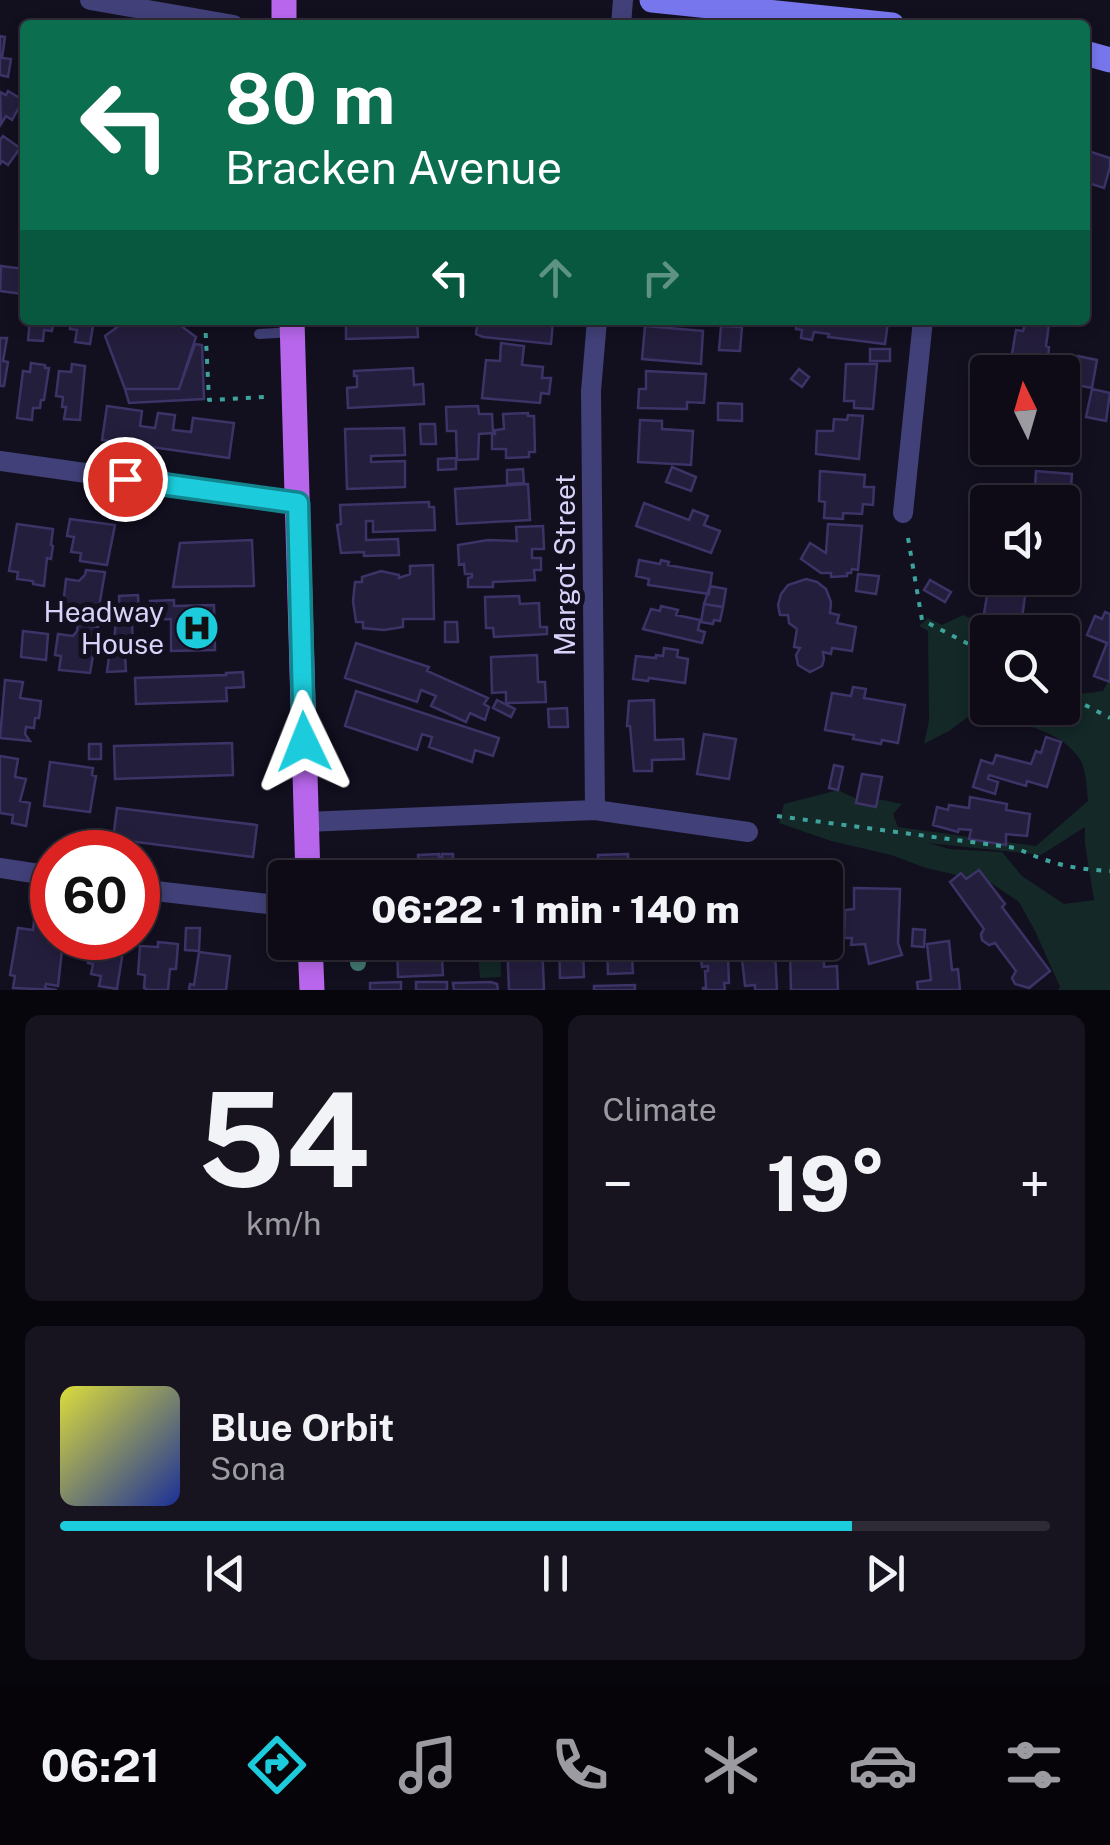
<!DOCTYPE html>
<meta charset="utf-8">
<style>
body{margin:0;font-family:"Public Sans",sans-serif;background:#171420;color:#f1f3f6;height:100vh;display:flex;flex-direction:column;font-size:38px;white-space:nowrap}
*{box-sizing:border-box;margin:0}
p{font-size:32px;color:#9b9ba1}
.icon{flex:none;width:55px;height:55px;fill:none;stroke:currentColor;stroke-width:2;stroke-linecap:round;stroke-linejoin:round}
.map{position:relative;height:990px;overflow:hidden}
.details{display:flex;flex-direction:column;gap:25px;padding:25px;background:#08060d;flex:1}
.details>*{flex:none}
.guide{position:absolute;left:20px;top:20px;width:1070px;height:305px;border-radius:10px;box-shadow:0 5px 15px #0003,0 0 0 2px #2e2b36;background:#0b6e4f;color:#fff;overflow:hidden}
.needle{width:65px;rotate:355deg}
.tools{position:absolute;left:970px;top:355px;display:grid;gap:20px}
.tools a{display:grid;place-items:center;width:110px;height:110px;border-radius:10px;background:#0e0b17;box-shadow:0 5px 15px #0003,0 0 0 2px #2e2b36;font-size:50px}
.speed{position:absolute;left:30px;top:830px;display:flex;gap:20px;font-size:50px;font-weight:700;text-align:center}
.speed>*{display:grid;place-content:center;width:130px;height:130px;border-radius:50%;background:#0e0b17;box-shadow:0 5px 15px #0003,0 0 0 2px #2e2b36;line-height:1}
.speed .limit{border:15px solid #d22;background:#fff;color:#111}
.pin{position:absolute;display:grid;place-items:center;width:85px;height:85px;color:#fff;margin:-42px;border:5px solid #fff;border-radius:50%;box-shadow:0 2px 10px #0007}
.me{position:absolute;width:110px;margin:-55px;rotate:358deg;stroke-linejoin:round;filter:drop-shadow(0 0 8px #0008)}
.turn{display:flex;align-items:center;gap:35px;height:210px;padding:0 40px;font-size:45px}
.turn .icon{width:130px;height:130px;stroke-width:2.5}
.turn b{display:block;font-size:70px;line-height:85px}
.lanes{display:flex;align-items:center;height:95px;padding:0 40px;background:#0003;justify-content:center;gap:50px;direction:ltr}
.lanes .off{opacity:.35}
.big{font-size:75px;font-weight:800;line-height:1.1}
.details .card{flex:1;display:flex;flex-direction:column;justify-content:center;gap:15px;min-width:0;padding:0 35px;border-radius:15px;background:#171420}
.details .dial{align-items:center;gap:0}
.dial b{font-size:130px;line-height:1}
.song{display:flex;align-items:center;gap:30px}
.cover{width:120px;height:120px;border-radius:15px;background:linear-gradient(135deg,hsl(60 70% 55%),hsl(230 70% 35%))}
.played{height:10px;border-radius:5px;background:linear-gradient(90deg,#1cccdc 80%,#2e2b36 80%)}
.keys{display:flex;justify-content:space-around;direction:ltr}
.heat{display:flex;justify-content:space-between;align-items:center;font-size:55px;direction:ltr}
.details .tiles{flex:1;display:grid;gap:25px;grid-template-columns:1fr 1fr}
.card:last-child{grid-column:span 2}
.trip{position:absolute;left:268px;top:860px;width:575px;height:100px;border-radius:10px;background:#0e0b17;box-shadow:0 5px 15px #0003,0 0 0 2px #2e2b36;font-weight:800;line-height:100px;text-align:center}
.menu{display:flex;height:160px;justify-content:space-around;align-items:center;background:#060409;color:#9b9ba1}
.menu .icon{width:70px;height:70px}
.menu .on{color:#1cccdc}
.menu b{font-size:45px;color:#f1f3f6}
.map>svg:first-child{display:block}
.green{fill:#132827;fill-rule:evenodd}
.building{fill:#241e3d;stroke:#3c3366;stroke-width:2.5}
.lines{fill:none;stroke-linecap:round;stroke-linejoin:round}
.path{stroke:#3da39c;stroke-width:4;stroke-dasharray:5 8;stroke-linecap:butt}
.lane{stroke:#414078;stroke-width:10}
.street{stroke:#414078;stroke-width:20}
.secondary{stroke:#7776ed;stroke-width:25}
.primary{stroke:#b867ec;stroke-width:25}
.tree{fill:#417971}
.route-casing{stroke:#12858f;stroke-width:25}
.route{stroke:#1cccdc;stroke-width:18}
.labels{text-anchor:middle;stroke-width:10;stroke-linejoin:round;paint-order:stroke}
.street-label{font-size:28px;fill:#d7d3f9;stroke:#120f1f}
.poi-label{font-size:28px;fill:#d7d3f9;stroke:#120f1f;text-anchor:end}
</style>
<div class="map">
<svg width="1110" height="990" viewBox="0 0 1110 990">
<rect width="100%" height="100%" fill="#120f1f"/>
<!-- green -->
<path class="green" d="M963,615L1005,632H988V708H1062L1063,685L1080,694L1103,691L1110,678V990H1058L1060,987L1035,931L1019,902L991,883L926,868L891,855L831,841L779,823L784,804L838,790L861,801L883,800L902,804L893,814L898,827L1036,846L1088,801C1087,789 1086,771 1081,761C1061,727 1007,720 972,714L949,731L924,744L929,720L928,631L919,626L928,618L942,625ZM1085,827V844L1094,900L1064,904L1022,876L1002,852L950,849L928,843L1041,855Z
M455,943H500L501,977L480,978L478,956L456,957Z"/>
<!-- building -->
<path class="building" d="M0,36L5,37L2,58L11,59L8,77L0,75Z
M8,91L23,100L12,120L6,116L1,124L0,92L6,95Z
M3,136L20,148L8,165L2,161L0,164V140Z
M1085,150L1110,158V167L1104,188L1085,182Z
M1,266L25,269L23,294L0,291Z
M30,320H56V323H53L52,331L44,330L43,341L28,340Z
M67,320H94L90,344L75,342L77,330L70,329L71,321Z
M127,320H173L196,337L179,389H125L105,336Z
M346,320H417L418,337L346,339Z
M478,320H553L551,344L483,337L476,334Z
M797,320L888,322L885,344L828,337L829,334L814,332L812,340L801,338L802,330L796,329Z
M1029,322L1049,324L1046,346L1049,347L1048,358L1043,357L1041,366L1049,368V372H1009L1016,330L1023,331L1025,324L1029,325Z
M645,326L703,331L701,364L642,359Z
M721,326L742,327L740,351L719,350Z
M0,338H7L3,361L8,362L4,386H0Z
M501,343L524,346L522,365L543,367L542,378H551L549,394L541,393L540,403L482,398L486,360L500,361Z
M195,344L202,345L204,399L129,403L125,389H179Z
M870,349H890V361H870Z
M1078,356L1097,360L1092,388L1072,384Z
M31,363L45,365V368H49L44,400H41L40,408H33L32,420L17,418L23,371L30,372Z
M72,364L85,366L80,420L64,419L66,407H62L63,397L56,396L59,371L71,372Z
M846,364H877L873,409L854,408V401H844Z
M413,368L414,385L423,384L424,404L348,408L347,388L357,387V376H354V371Z
M799,369L809,377L802,387L791,379Z
M646,371L706,374L704,403L687,402V409L638,408L639,389H646Z
M1092,389L1110,393L1106,421L1086,417Z
M718,403L742,404V421L718,420Z
M107,406L142,411L140,426L155,428L158,413L175,415L173,430L191,432L193,418L234,423L229,458L102,440Z
M478,406L479,414H492L493,433L479,434L478,459L457,460L456,431H447L446,407Z
M528,413V416H534L535,452H529V457L506,458V449H492V434H495V430L504,429L503,414Z
M848,415L863,416L859,459L816,454L817,431H833L834,419L847,420Z
M640,420L662,421V429L693,431L691,465L638,462Z
M420,424H435L436,444H421Z
M404,428L405,455L371,456V462L405,461V487L347,489L345,429Z
M456,458V469L438,470V459Z
M672,467L696,477L691,491L666,482Z
M523,469L524,483L507,484V470Z
M820,471L865,475L864,487H874L873,505L863,504L862,514L843,513V519L824,518L825,502L819,501Z
M1036,471L1072,474L1069,513L1062,512V502H1034Z
M528,484L530,520L457,524L455,489Z
M429,502V507H434L435,530L373,532V521H366V540L398,539L399,555L364,556V552L341,553L337,525L341,524L340,505Z
M644,503L689,520L693,510L708,516L704,525L720,531L711,553L636,526Z
M70,519L115,525L107,565L80,561L81,553L71,552L74,537L67,536Z
M17,524L53,529L51,545L53,546L51,559L47,558L44,586L33,584V581L17,579L18,572L9,571Z
M828,524L862,526L858,570L852,569L851,573H847V576L831,577V573H821L801,559L810,543L826,553Z
M543,526L544,549H532V558H541V570H534L535,580L493,582V587H468V578L472,577V574H465L464,564L459,565L458,545L488,540L517,541L516,527Z
M980,535L988,538L986,557L972,550Z
M252,540L254,586L173,587L180,543Z
M639,560L660,564L661,560L669,562L668,565L712,573L709,594L648,585L649,579L636,576Z
M433,565L434,619H403V627L384,630L363,628V622H356L353,601L355,582H362V577L381,571L399,575V578L410,574V566Z
M86,570L105,572L97,619L67,615L68,606L63,605L66,579L79,581L85,575Z
M858,574L879,576L876,594L856,591Z
M999,578L1015,581V583L1020,584L1019,595L1025,596L1021,626L983,620L989,583L998,582Z
M806,579L817,582L826,589L831,602L830,613L839,615L837,623L856,627L852,651L832,648L831,654L823,652L824,659L822,666L810,672L798,665L796,655L800,648L794,647L797,629L789,623L788,615H780L778,605L781,594L788,585Z
M930,580L951,592L945,602L924,590Z
M710,586L726,589L723,607L704,604Z
M138,595L139,616L120,617L119,596Z
M519,596L520,604L539,603L540,627H547V634L494,637L493,628H486L485,597Z
M174,600V606L214,605L215,650L171,651V619L151,620L150,601Z
M704,604L723,607L720,621L714,620L713,624L701,622Z
M661,606L678,610L676,615L700,620L698,630L705,632L702,643L643,629L651,609L660,611Z
M1105,612L1110,614V682L1094,676L1107,643L1087,635L1095,616L1102,619Z
M116,622H132L133,649L113,648Z
M445,622H457L458,642H445Z
M78,624L98,627L90,673L59,670L61,656L55,655L58,634L73,636L77,631Z
M23,631L48,634L46,660L21,657Z
M356,643L429,667L427,671L488,698L484,704L489,707L485,720L470,713L466,722L431,706L436,696L421,690L417,702L345,678Z
M664,648L678,650L677,657L688,659L685,683L649,678L648,681L633,679L636,656L656,658V655L663,656Z
M125,655L126,671L107,672L109,656Z
M537,655L538,682H545L546,702L506,703V692L492,693L491,657Z
M243,672L244,687L226,688L227,701L136,704L135,678L226,675V673Z
M5,680L23,682L20,698L41,701L39,718H35L34,728L26,727L25,734L30,741L0,738Z
M853,687L866,689L864,698L905,705L898,743L882,740L881,744L853,739L854,735L825,730L832,693L851,696Z
M356,691L499,738L493,756L475,750L472,762L429,747L432,737L422,734L417,750L345,726Z
M497,700L515,709L511,717L493,708Z
M654,700L655,740L683,739L684,759L652,760V771H634L630,726H627L629,701Z
M567,708L568,727H549L548,709Z
M704,734L736,739L729,779L697,774Z
M1046,737L1061,742L1047,787L1027,781L1026,786L989,775L988,779L998,782L995,794L973,787L981,760L993,764L996,755L1031,764L1036,751L1041,753Z
M232,743L233,775L115,779L114,746Z
M89,744H101V759H89Z
M0,756L18,759L15,777L26,779L20,801L30,803L26,826L12,823L13,815L0,813Z
M50,762L93,768L92,775L96,776L90,812L44,806Z
M834,765L843,767L838,790L829,788Z
M862,774L882,777L876,807L856,803Z
M970,797L1007,804L1006,810L1030,814L1027,836L1006,834V845L969,839L971,830L959,829L958,832L933,825L937,807L948,810L949,805L969,808Z
M117,808L257,825L253,857L113,839Z
M439,854V857H442V854H453V863H460V873H466V863H474L475,876L489,878H409V873H418L419,870L418,855Z
M628,854L629,878H598V855Z
M539,868L540,878H505L504,869Z
M979,870L1005,904L1002,907L1050,971L1029,988L1015,984L1012,978L1016,971L995,943L989,945L982,940L981,934L984,929L950,882L961,873L966,879Z
M665,871V875L680,874V878H645V872Z
M854,888L900,889L898,943L902,955L869,964L865,944L851,945L852,938H844L845,910L854,909Z
M34,921L52,923V940L63,941L58,986L46,984L45,988L57,990L13,988L15,976L10,975L18,928L33,930Z
M186,928H200L199,951L185,950Z
M913,929L925,930L924,947L912,946Z
M96,938H125L117,989L99,986L101,976L91,974L93,964L88,963L91,943L95,944Z
M949,941L952,970L958,969L960,990H918L917,982L931,980L927,944Z
M158,942L178,944L176,969H170L168,990H148L144,988L145,975L138,974L140,946L158,947Z
M397,942H441L443,975L398,977Z
M507,942H542L544,990H509Z
M559,942H631L633,973L608,974L607,949L583,950L584,977L560,978Z
M814,948V956L824,955V967L837,966L838,990H791L790,949Z
M199,952L230,956L226,990H189L190,984L194,985Z
M775,953L777,990H755V985L745,986L742,959L758,958L757,954Z
M728,958L729,983H724L725,990H703V988H706L705,971H708V966L702,967L701,959Z
M401,982V990H370V983Z
M416,982H447V990H416Z
M491,982L497,984L498,990H454L453,983Z
M635,985V990H594V986Z"/>
<g class="lines">
<!-- path -->
<path class="path" d="M205,320L209,400L265,397
M908,538L922,620L988,654
M1062,693L1110,718
M777,816L1016,848C1051,864 1072,869 1110,871"/>
<!-- lane -->
<path class="lane" d="M259,334L293,332
M311,945L371,943"/>
<!-- street -->
<path class="street" d="M90,0L234,25
M621,25L623,0
M0,461L298,503
M903,513L923,320
M595,810L591,391L597,320
M306,822L595,810L748,832
M0,868L52,876
M138,889L285,906"/>
<!-- secondary -->
<path class="secondary" d="M652,0L892,25
M1085,53L1110,60"/>
<!-- primary -->
<path class="primary" d="M284,0V25
M292,320L308,878
M310,942L312,990"/>
</g>
<!-- trees -->
<circle class="tree" cx="358" cy="963" r="8"/>
<g class="lines">
<defs>
<path id="route" d="M125,479L298,503L304,742"/>
</defs>
<!-- route casing -->
<use href="#route" class="route-casing"/>
<!-- route -->
<use href="#route" class="route"/>
</g>
<!-- icons -->
<defs>
<symbol id="hospital-disc" viewBox="-11 -11 22 22"><circle r="9.5" fill="#1cccdc" stroke="#120f1f"/><path d="M-5-5h3v3.5h4V-5h3V5h-3V1.5h-4V5h-3Z" fill="#111"/></symbol>
</defs>
<g fill-rule="evenodd">
<use href="#hospital-disc" x="172" y="603" width="50" height="50"/>
</g>
<g class="labels">
<!-- street labels -->
<g class="street-label">
<text transform="translate(565 565) rotate(-90)" y="10">Margot Street</text>
</g>
<!-- poi labels -->
<g class="poi-label">
<text x="164" y="622">Headway<tspan x="164" dy="32">House</tspan></text>
</g>
</g>
</svg>
<div class="tools">
<a><svg class="needle" viewBox="-14 -14 28 28"><path d="M0-13l5 13h-10z" fill="#e53935"/><path d="M0 13l5-13h-10z" fill="#9b9ba1"/></svg></a>
<a><svg class="icon" aria-label="sound" viewBox="0 0 24 24"><path d="M4 9h4l5-4v14l-5-4H4zM17 9q2 3 0 6"/></svg></a>
<a><svg class="icon" aria-label="search" viewBox="0 0 24 24"><circle cx="10" cy="10" r="6"/><path d="M15 15l6 6"/></svg></a>
</div>
<div class="speed"><div class="limit">60</div></div>
<div class="pin" style="left:125px;top:479px;background:#d93025"><svg class="icon" aria-label="arrive" viewBox="0 0 24 24"><path d="M6 21V4h12l-3 4 3 4H6"/></svg></div>
<svg class="me" style="left:304px;top:742px" viewBox="-20 -20 40 40"><path d="M0-17L14 15 0 8-14 15z" fill="#1cccdc" stroke="#fff" stroke-width="4"/></svg>
<div class="trip">06:22 · 1 min · 140 m</div>
<div class="guide">
<div class="turn"><svg class="icon" aria-label="left" viewBox="0 0 24 24"><path d="M17 20v-9H6M10 6l-5 5 5 5"/></svg><div><b>80 m</b>Bracken Avenue</div></div>
<div class="lanes"><svg class="icon" aria-label="left" viewBox="0 0 24 24"><path d="M17 20v-9H6M10 6l-5 5 5 5"/></svg><svg class="icon off" aria-label="ahead" viewBox="0 0 24 24"><path d="M12 20V5M6 11l6-6 6 6"/></svg><svg class="icon off" aria-label="right" viewBox="0 0 24 24"><path d="M7 20v-9h11M14 6l5 5-5 5"/></svg></div>
</div>
</div>
<section class="details">
<div class="tiles">
<div class="card dial"><b>54</b><p>km/h</p></div>
<div class="card"><p>Climate</p>
<div class="heat"><a>−</a><b class="big">19°</b><a>+</a></div>
</div>
<div class="card">
<div class="song"><i class="cover"></i><div><b>Blue Orbit</b><p>Sona</p></div></div>
<div class="played"></div>
<div class="keys"><svg class="icon" aria-label="previous" viewBox="0 0 24 24"><path d="M18 5L8 12l10 7zM5 5v14"/></svg><svg class="icon" aria-label="pause" viewBox="0 0 24 24"><path d="M8 5v14M16 5v14"/></svg><svg class="icon" aria-label="next" viewBox="0 0 24 24"><path d="M6 5l10 7-10 7zM19 5v14"/></svg></div>
</div>
</div>
</section>
<nav class="menu">
<b>06:21</b>
<svg class="icon on" aria-label="directions" viewBox="0 0 24 24"><path d="M12 3l9 9-9 9-9-9zM9 14v-3h6M13 9l2 2-2 2"/></svg>
<svg class="icon" aria-label="music" viewBox="0 0 24 24"><path d="M9 18V5l10-2v13"/><circle cx="6" cy="18" r="3"/><circle cx="16" cy="16" r="3"/></svg>
<svg class="icon" aria-label="phone" viewBox="0 0 24 24"><path d="M5 4h4l2 5-3 2q2 4 5 5l2-3 5 2v4C11 20 4 13 5 4z"/></svg>
<svg class="icon" aria-label="climate" viewBox="0 0 24 24"><path d="M12 3v18M4 7l16 10M4 17L20 7"/></svg>
<svg class="icon" aria-label="car" viewBox="0 0 24 24"><path d="M5 17H2v-5l4-1 3-4h7l3 4 3 1v5h-3M9 17h6M6 11h13"/><circle cx="7" cy="17" r="2"/><circle cx="17" cy="17" r="2"/></svg>
<svg class="icon" aria-label="filters" viewBox="0 0 24 24"><path d="M4 7h16M4 17h16"/><circle cx="9" cy="7" r="2"/><circle cx="15" cy="17" r="2"/></svg>
</nav>
